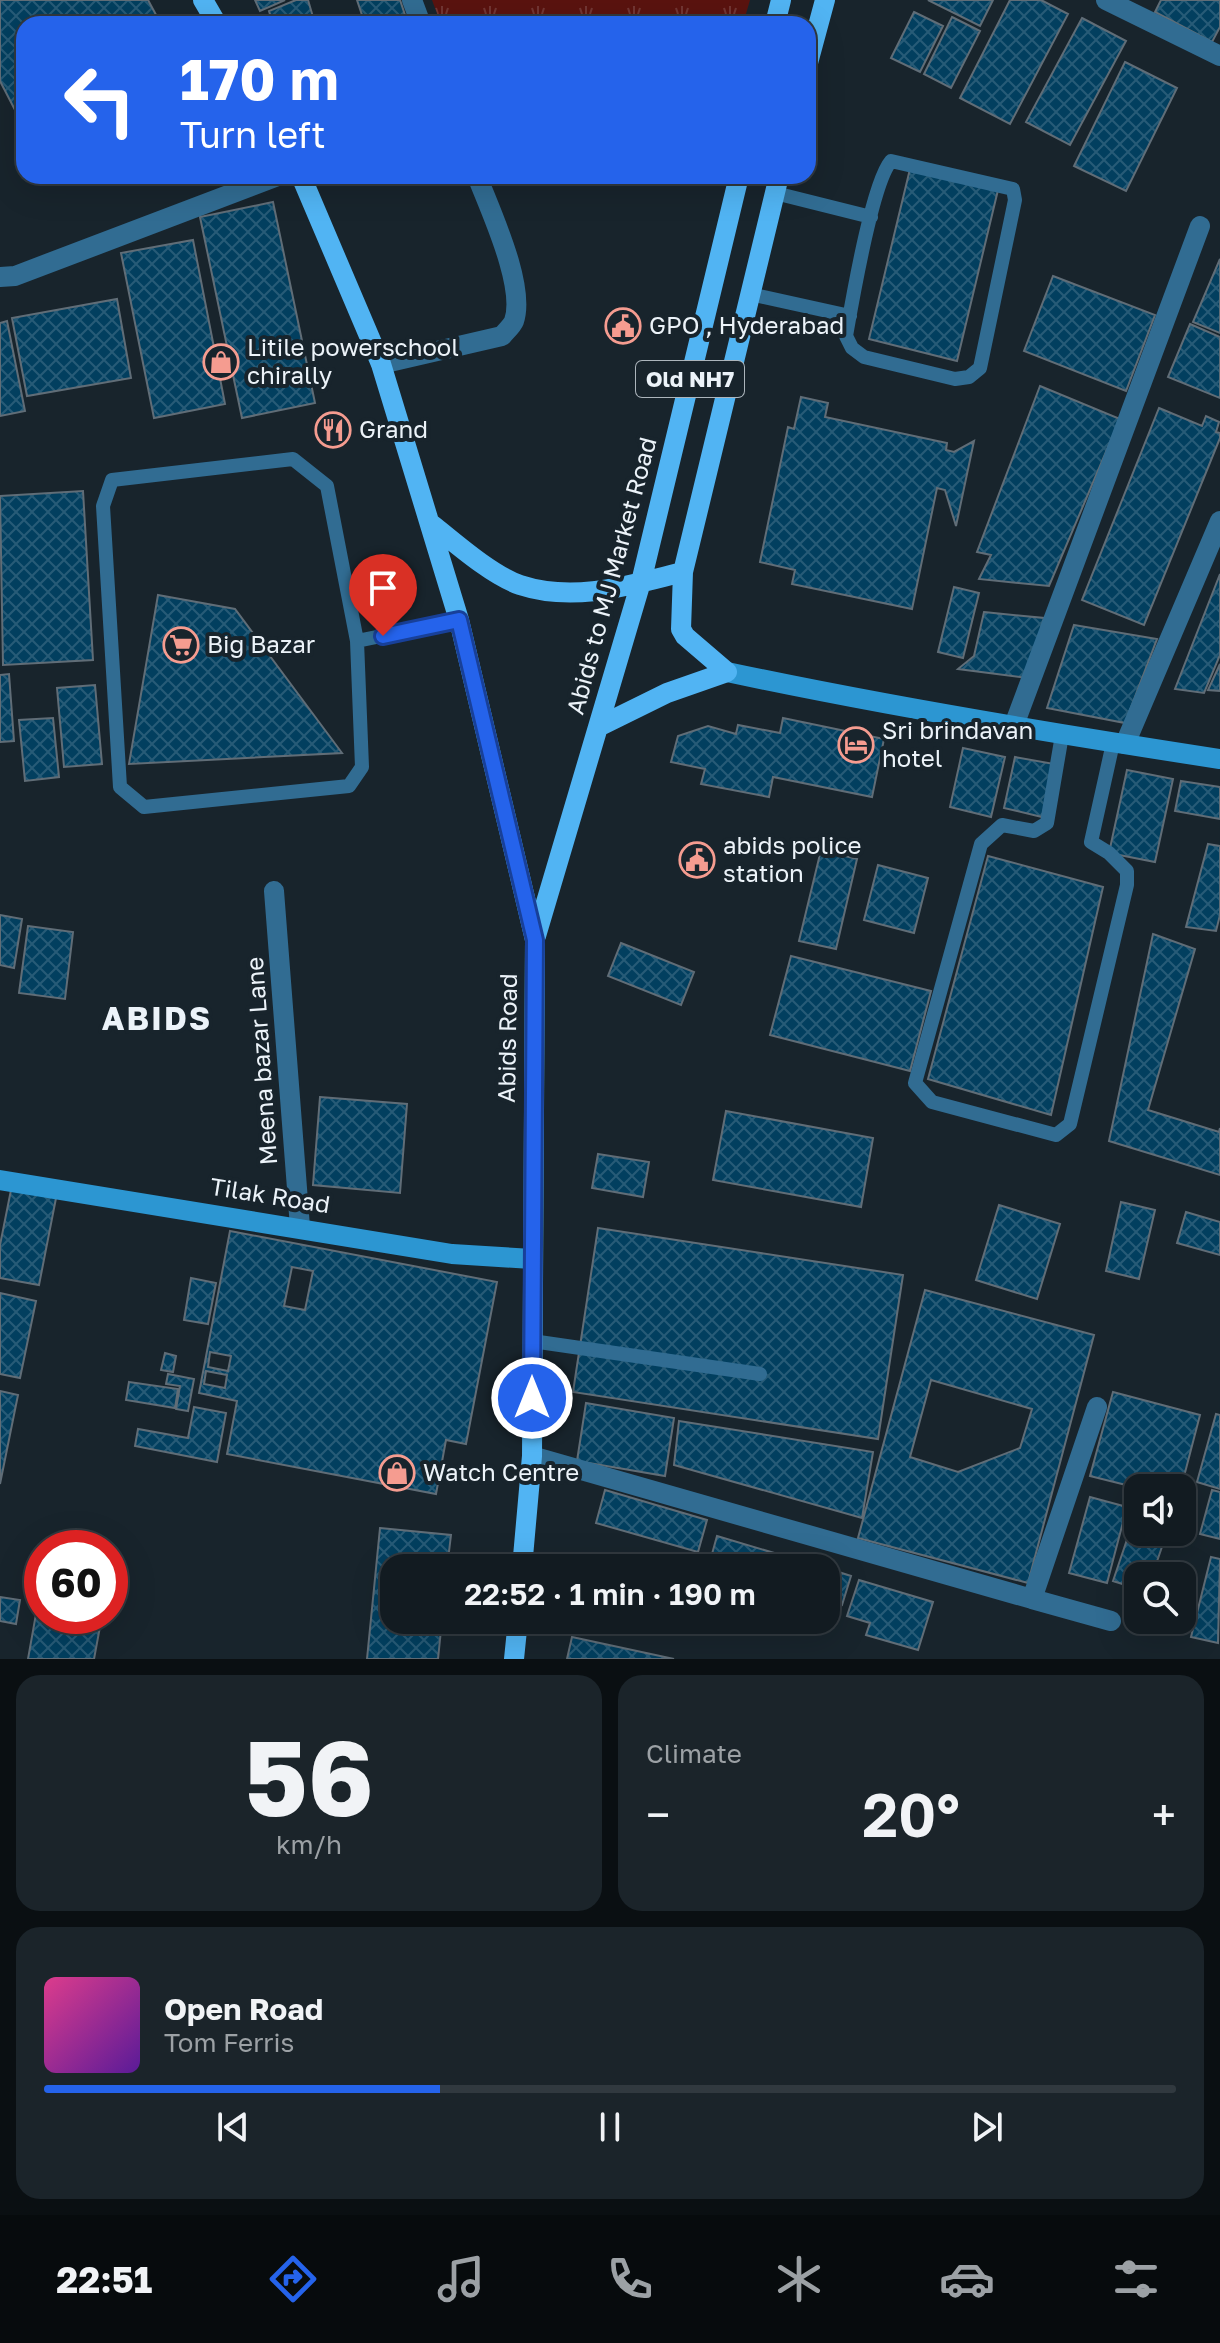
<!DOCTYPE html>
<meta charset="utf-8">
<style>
body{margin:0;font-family:"Golos Text",sans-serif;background:#1b242a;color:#f1f3f6;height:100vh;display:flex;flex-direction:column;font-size:30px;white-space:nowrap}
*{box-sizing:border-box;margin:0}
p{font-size:26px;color:#9ca1a5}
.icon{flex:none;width:44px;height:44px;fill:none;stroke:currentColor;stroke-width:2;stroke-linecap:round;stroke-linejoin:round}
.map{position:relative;height:1659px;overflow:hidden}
.panel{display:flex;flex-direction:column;gap:16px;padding:16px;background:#0a0f12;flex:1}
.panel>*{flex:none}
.guide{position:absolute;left:16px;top:16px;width:800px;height:168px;border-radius:24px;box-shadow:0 8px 32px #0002,0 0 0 2px #31393f;background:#2563eb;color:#fff;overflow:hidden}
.fabs{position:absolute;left:1124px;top:1474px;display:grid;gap:16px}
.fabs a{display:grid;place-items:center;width:72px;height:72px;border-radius:16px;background:#121b21;box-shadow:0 8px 32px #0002,0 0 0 2px #31393f;font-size:40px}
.speed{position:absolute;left:24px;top:1530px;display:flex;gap:16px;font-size:40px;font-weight:700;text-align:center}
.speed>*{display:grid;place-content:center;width:104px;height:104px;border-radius:50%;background:#121b21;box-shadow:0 8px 32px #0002,0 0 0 2px #31393f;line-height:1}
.speed .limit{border:12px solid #d22;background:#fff;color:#111}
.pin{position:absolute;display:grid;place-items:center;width:68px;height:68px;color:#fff;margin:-82px -34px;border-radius:50% 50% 50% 0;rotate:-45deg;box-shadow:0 0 8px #0007}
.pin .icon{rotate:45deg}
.me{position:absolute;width:88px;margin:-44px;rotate:0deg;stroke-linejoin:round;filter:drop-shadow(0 0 6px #0008)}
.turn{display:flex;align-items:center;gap:28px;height:168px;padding:0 32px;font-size:36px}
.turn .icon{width:104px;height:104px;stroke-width:2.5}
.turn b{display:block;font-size:56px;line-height:68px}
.big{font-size:60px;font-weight:600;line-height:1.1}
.panel .widget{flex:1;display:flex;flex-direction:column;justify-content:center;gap:12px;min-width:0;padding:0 28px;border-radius:24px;background:#1b242a}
.panel .dial{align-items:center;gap:0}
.dial b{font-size:104px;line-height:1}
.song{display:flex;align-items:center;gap:24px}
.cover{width:96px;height:96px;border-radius:12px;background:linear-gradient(135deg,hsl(330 70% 55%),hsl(270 70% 35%))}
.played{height:8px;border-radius:4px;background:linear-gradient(90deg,#2563eb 35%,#31393f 35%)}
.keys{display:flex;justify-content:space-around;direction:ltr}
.heat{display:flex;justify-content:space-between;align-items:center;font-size:44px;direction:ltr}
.panel .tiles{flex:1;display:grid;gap:16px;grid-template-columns:1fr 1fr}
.widget:last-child{grid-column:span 2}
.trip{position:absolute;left:380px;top:1554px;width:460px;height:80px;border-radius:24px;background:#121b21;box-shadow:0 8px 32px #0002,0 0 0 2px #31393f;font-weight:600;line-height:80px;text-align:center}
.tab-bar{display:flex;height:128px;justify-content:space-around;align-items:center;background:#070b0d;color:#9ca1a5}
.tab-bar .icon{width:56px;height:56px}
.tab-bar .current{color:#2563eb}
.tab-bar b{font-size:36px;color:#f1f3f6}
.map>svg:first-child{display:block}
.grass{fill:url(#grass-tufts)}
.building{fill:url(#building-cross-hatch);stroke:#606d77;stroke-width:2;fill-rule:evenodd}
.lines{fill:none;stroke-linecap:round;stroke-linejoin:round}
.service{stroke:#316c92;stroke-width:14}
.minor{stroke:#316c92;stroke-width:20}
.tertiary{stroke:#316c92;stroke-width:20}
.secondary{stroke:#2c96d2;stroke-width:20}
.primary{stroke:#51b4f3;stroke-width:20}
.route-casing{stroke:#184099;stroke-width:20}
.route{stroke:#2563eb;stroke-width:14}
.labels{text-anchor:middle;stroke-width:8;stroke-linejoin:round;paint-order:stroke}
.shield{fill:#18242c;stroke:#acb5bc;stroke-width:2}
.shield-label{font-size:22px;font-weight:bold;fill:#ecf3f9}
.poi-label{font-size:24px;fill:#ecf3f9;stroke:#18242c;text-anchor:start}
.street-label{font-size:24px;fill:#ecf3f9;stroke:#18242c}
.district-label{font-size:32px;font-weight:bold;letter-spacing:2px;fill:#ecf3f9;stroke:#18242c}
</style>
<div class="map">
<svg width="1220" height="1659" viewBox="0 0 1220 1659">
<defs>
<pattern id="grass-tufts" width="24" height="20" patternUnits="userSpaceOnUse" patternTransform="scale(2)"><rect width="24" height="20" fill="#5a130f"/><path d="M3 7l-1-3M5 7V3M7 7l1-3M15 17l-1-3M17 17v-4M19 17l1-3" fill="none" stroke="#723633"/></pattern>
<pattern id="building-cross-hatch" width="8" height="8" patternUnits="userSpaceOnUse" patternTransform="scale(2)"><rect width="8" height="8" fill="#023f5f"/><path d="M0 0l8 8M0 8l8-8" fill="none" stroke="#275b77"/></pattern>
</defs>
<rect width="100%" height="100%" fill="#18242c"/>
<!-- grass -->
<path class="grass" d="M432,0H750L743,24H441Z"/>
<!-- building -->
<path class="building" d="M0,0H148L161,24H24V106L15,110L0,81Z
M255,0H285L260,11Z
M296,0H308L313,17L287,24H273L269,11Z
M357,0H400L408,24H365Z
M928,0H993L980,26Z
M1010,0H1041L1068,14L1010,124L960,98Z
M1161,0H1220V27L1212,42L1155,12Z
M914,12L943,26L920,72L891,58Z
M952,17L980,31L951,88L924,74Z
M1082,18L1126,41L1070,145L1026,122Z
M1125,62L1177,88L1126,191L1074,166Z
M910,169L998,190L957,361L869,339Z
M273,202L315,403L242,418L200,217Z
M193,240L225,404L154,418L121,253Z
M1220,259V333L1193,322Z
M1053,276L1155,315L1126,391L1024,351Z
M117,299L131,378L27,396L12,318Z
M7,321L25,411L0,416V323Z
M1190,324L1220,337V398L1168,377Z
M1040,386L1120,419L1049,586L979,579L991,555L977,552Z
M801,397L828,403L825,417L947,443L946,450L954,452L974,441L956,526L945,490L937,488L912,609L792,584L795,570L760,562L788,427L794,429Z
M1159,408L1202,426L1206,416L1219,422L1216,432L1220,433V438L1144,625L1082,600Z
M83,491L93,660L3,665L0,496Z
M1220,574V655L1204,693L1175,689Z
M954,587L979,593L963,658L938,652Z
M158,595L235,609L342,753L129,764Z
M984,612L1044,618L1027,678L958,669L974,656Z
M1074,625L1157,639L1125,723L1047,708Z
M1220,664V691L1208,690Z
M9,674L14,741L0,742V675Z
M95,685L102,764L64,767L57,688Z
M53,718L59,777L25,781L19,720Z
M783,718L884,739L872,797L773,777L769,797L701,784L705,769L671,762L678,736L708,726L736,734L738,725L780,733Z
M963,748L1005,757L991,817L950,807Z
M1015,757L1054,764L1042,817L1004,808Z
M1127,770L1173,779L1155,862L1109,853Z
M1181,781L1220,787V819L1175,811Z
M1208,844L1220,846V915L1216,931L1186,927Z
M821,850L857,859L836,949L799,941Z
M988,856L1103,887L1051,1115L928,1079Z
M878,865L928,878L914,933L864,920Z
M0,915L22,919L14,968L0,965Z
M28,926L73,932L65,999L19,993Z
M1153,934L1195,949L1148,1110L1219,1132L1220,1128V1175L1109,1141Z
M621,943L694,972L681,1005L608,976Z
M791,956L931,991L910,1071L770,1035Z
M320,1097L407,1104L400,1193L313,1185Z
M726,1111L873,1138L861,1207L713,1180Z
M598,1154L649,1162L643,1197L592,1188Z
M12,1185L57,1193L39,1285L0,1278V1245Z
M1121,1202L1155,1210L1139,1279L1106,1271Z
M999,1205L1060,1224L1037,1299L976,1280Z
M1186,1212L1220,1222V1255L1177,1243Z
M598,1228L903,1275L878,1439L573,1392Z
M230,1231L497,1282L466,1444L446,1440L436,1494L227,1454L237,1401L199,1393Z
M292,1267L313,1271L305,1310L284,1306Z
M191,1278L216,1283L208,1324L184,1320Z
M925,1290L1094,1335L1028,1583L858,1538ZM931,1380L1032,1409L1020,1448L958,1472L910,1457Z
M0,1293L36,1301L20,1378L0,1374Z
M210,1352L231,1356L228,1371L208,1367Z
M165,1353L176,1356L173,1372L161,1370Z
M206,1371L227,1375L225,1388L204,1384Z
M168,1374L194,1379L188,1411L176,1409L180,1386L166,1384Z
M129,1382L178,1389L175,1408L126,1400Z
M0,1391L18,1395L0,1484Z
M1113,1392L1200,1415L1181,1488H1138L1090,1476Z
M586,1403L674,1418L665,1476L577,1461Z
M194,1407L226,1413L217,1462L135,1446L138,1429L188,1438Z
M1216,1414L1220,1415V1489L1197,1482Z
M679,1421L873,1452L862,1518L674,1465Z
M605,1490L707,1520L698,1552L596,1523Z
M1212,1490L1220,1492V1539L1200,1534Z
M1090,1497L1127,1507L1107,1583L1069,1573Z
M1138,1507V1532H1167L1152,1576H1138V1589L1113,1581Z
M380,1528L451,1535L447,1568H394V1620H442L438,1659H367Z
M717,1536L825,1568H717L709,1565Z
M1211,1557L1220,1559L1218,1643L1191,1637Z
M826,1568L851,1576L842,1605L826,1600Z
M42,1580V1616H102L94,1659H28Z
M859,1580L933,1602L918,1650L866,1635L870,1623L847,1616Z
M0,1597L20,1600L16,1624L0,1621Z
M572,1637L674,1659H567Z"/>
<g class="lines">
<!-- service -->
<path class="service" d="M891,161L1013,189L1015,200L980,368L969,377L955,379L864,357L852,348L846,336C852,302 872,183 891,161Z
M775,193L871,217
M750,294L850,316
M357,641L362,767L349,786L144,807L120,787L103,506L112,480L293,459L327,486L357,641L459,620
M1062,735L1047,823L1034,831L1002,825L981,844L915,1083L932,1102L1056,1135L1070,1124L1127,885V871L1109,853L1091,842L1113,743
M532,1341L760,1374"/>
<!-- minor -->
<path class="minor" d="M412,0L421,24
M1106,0L1220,56
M381,364L502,336C506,331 512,326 514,321C526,286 490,210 477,176
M1013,728L1200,226
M1125,744L1220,521
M274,891L300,1227
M532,1456L1032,1599L1097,1407
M1032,1599L1111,1621"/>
<!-- tertiary -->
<path class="tertiary" d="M0,277L15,276L278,176"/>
<!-- secondary -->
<path class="secondary" d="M727,672C891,707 1055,734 1220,759
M0,1180L452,1254L532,1259"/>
<!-- primary -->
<path class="primary" d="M203,0L217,24
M775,24L781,0
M808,63L825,0
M301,176L381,364L459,620L535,940L532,1456L522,1568
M429,522C454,542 491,575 520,585C575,603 630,585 683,572
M598,727L667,693L727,672L685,636L681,629L683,572L779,176
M536,936L641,582L739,176
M514,1659L518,1620"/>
</g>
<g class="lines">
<defs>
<path id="route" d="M383,636L459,620L535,940L532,1398"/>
</defs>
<!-- route casing -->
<use href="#route" class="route-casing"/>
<!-- route -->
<use href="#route" class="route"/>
</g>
<!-- icons -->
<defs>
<symbol id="civic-ring" viewBox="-11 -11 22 22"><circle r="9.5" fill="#18242c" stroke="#f59c90" stroke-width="1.5"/><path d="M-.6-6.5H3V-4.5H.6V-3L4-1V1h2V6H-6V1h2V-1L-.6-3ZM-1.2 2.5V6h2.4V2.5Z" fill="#f59c90"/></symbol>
<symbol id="shop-ring" viewBox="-11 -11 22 22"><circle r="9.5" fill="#18242c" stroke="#f59c90" stroke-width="1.5"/><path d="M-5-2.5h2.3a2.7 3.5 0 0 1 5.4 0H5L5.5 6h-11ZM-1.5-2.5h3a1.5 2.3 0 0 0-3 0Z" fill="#f59c90"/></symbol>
<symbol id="restaurant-ring" viewBox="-11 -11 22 22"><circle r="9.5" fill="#18242c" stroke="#f59c90" stroke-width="1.5"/><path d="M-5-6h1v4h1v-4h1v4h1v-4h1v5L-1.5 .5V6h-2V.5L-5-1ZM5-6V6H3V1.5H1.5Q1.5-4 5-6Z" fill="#f59c90"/></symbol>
<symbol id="supermarket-ring" viewBox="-11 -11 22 22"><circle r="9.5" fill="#18242c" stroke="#f59c90" stroke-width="1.5"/><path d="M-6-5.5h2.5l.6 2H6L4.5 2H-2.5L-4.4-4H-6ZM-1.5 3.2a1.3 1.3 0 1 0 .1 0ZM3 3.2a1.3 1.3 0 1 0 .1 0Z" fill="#f59c90"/></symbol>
<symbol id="hotel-ring" viewBox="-11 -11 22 22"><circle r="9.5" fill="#18242c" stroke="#f59c90" stroke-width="1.5"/><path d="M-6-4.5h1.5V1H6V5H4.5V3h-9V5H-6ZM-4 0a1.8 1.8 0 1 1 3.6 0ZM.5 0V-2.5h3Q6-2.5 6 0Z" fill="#f59c90"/></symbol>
</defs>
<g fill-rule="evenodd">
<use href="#civic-ring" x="603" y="306" width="40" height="40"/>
<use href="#shop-ring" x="201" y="342" width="40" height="40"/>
<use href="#restaurant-ring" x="313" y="410" width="40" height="40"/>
<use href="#supermarket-ring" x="161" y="625" width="40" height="40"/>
<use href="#hotel-ring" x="836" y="725" width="40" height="40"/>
<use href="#civic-ring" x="677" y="840" width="40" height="40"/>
<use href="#shop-ring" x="377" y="1453" width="40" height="40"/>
</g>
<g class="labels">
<!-- shield labels -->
<rect class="shield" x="636" y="361" width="108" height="36" rx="6"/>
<g class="shield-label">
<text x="690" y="387">Old NH7</text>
</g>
<!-- poi labels -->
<g class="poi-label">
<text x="649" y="334">GPO , Hyderabad</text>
<text x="247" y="356">Litile powerschool<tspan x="247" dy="28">chirally</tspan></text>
<text x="359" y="438">Grand</text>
<text x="207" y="653">Big Bazar</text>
<text x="882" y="739">Sri brindavan<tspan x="882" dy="28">hotel</tspan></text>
<text x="723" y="854">abids police<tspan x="723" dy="28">station</tspan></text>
<text x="423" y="1481">Watch Centre</text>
</g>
<!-- street labels -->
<g class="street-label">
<text transform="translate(612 576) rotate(-75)" y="8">Abids to MJ Market Road</text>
<text transform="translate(508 1038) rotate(-89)" y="8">Abids Road</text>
<text transform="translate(262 1061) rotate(-94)" y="8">Meena bazar Lane</text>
<text transform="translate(270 1196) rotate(9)" y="8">Tilak Road</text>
</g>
<!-- district labels -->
<g class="district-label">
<text x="157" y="1030">ABIDS</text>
</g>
</g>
</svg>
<div class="fabs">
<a><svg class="icon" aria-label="sound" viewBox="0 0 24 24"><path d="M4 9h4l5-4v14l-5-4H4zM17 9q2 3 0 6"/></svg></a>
<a><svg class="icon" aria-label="search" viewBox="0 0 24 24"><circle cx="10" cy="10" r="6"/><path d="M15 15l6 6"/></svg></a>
</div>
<div class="speed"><div class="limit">60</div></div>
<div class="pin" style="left:383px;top:636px;background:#d93025"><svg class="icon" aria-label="arrive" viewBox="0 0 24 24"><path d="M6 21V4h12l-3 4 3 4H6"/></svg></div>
<svg class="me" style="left:532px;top:1398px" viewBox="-20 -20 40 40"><circle r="17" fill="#2563eb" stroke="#fff" stroke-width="3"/><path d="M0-11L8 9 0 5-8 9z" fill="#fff"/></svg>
<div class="trip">22:52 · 1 min · 190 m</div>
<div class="guide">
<div class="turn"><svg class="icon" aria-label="left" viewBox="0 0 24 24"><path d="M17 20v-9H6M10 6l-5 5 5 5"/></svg><div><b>170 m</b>Turn left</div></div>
</div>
</div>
<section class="panel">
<div class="tiles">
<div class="widget dial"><b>56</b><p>km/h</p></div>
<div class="widget"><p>Climate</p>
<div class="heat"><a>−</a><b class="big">20°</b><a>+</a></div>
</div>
<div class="widget">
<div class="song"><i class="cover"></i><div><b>Open Road</b><p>Tom Ferris</p></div></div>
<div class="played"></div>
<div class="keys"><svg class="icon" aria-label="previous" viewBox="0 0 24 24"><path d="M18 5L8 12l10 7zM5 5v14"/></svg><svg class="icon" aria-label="pause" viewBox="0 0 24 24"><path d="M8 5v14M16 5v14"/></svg><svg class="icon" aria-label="next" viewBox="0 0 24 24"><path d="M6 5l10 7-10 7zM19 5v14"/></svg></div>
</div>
</div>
</section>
<nav class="tab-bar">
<b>22:51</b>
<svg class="icon current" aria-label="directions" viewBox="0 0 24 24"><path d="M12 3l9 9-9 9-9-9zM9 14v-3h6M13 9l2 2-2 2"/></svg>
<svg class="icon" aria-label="music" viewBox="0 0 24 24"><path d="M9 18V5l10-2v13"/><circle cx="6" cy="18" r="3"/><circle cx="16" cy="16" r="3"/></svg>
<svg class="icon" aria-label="phone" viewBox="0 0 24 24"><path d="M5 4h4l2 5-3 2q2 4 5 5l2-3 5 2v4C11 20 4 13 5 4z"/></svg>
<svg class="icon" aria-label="climate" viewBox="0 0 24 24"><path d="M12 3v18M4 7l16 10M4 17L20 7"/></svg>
<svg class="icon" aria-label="car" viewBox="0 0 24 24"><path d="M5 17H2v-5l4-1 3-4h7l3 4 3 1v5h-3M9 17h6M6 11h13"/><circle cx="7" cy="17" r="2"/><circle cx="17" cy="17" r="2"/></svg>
<svg class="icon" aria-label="filters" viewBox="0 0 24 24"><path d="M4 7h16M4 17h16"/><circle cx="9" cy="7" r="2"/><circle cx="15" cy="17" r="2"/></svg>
</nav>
